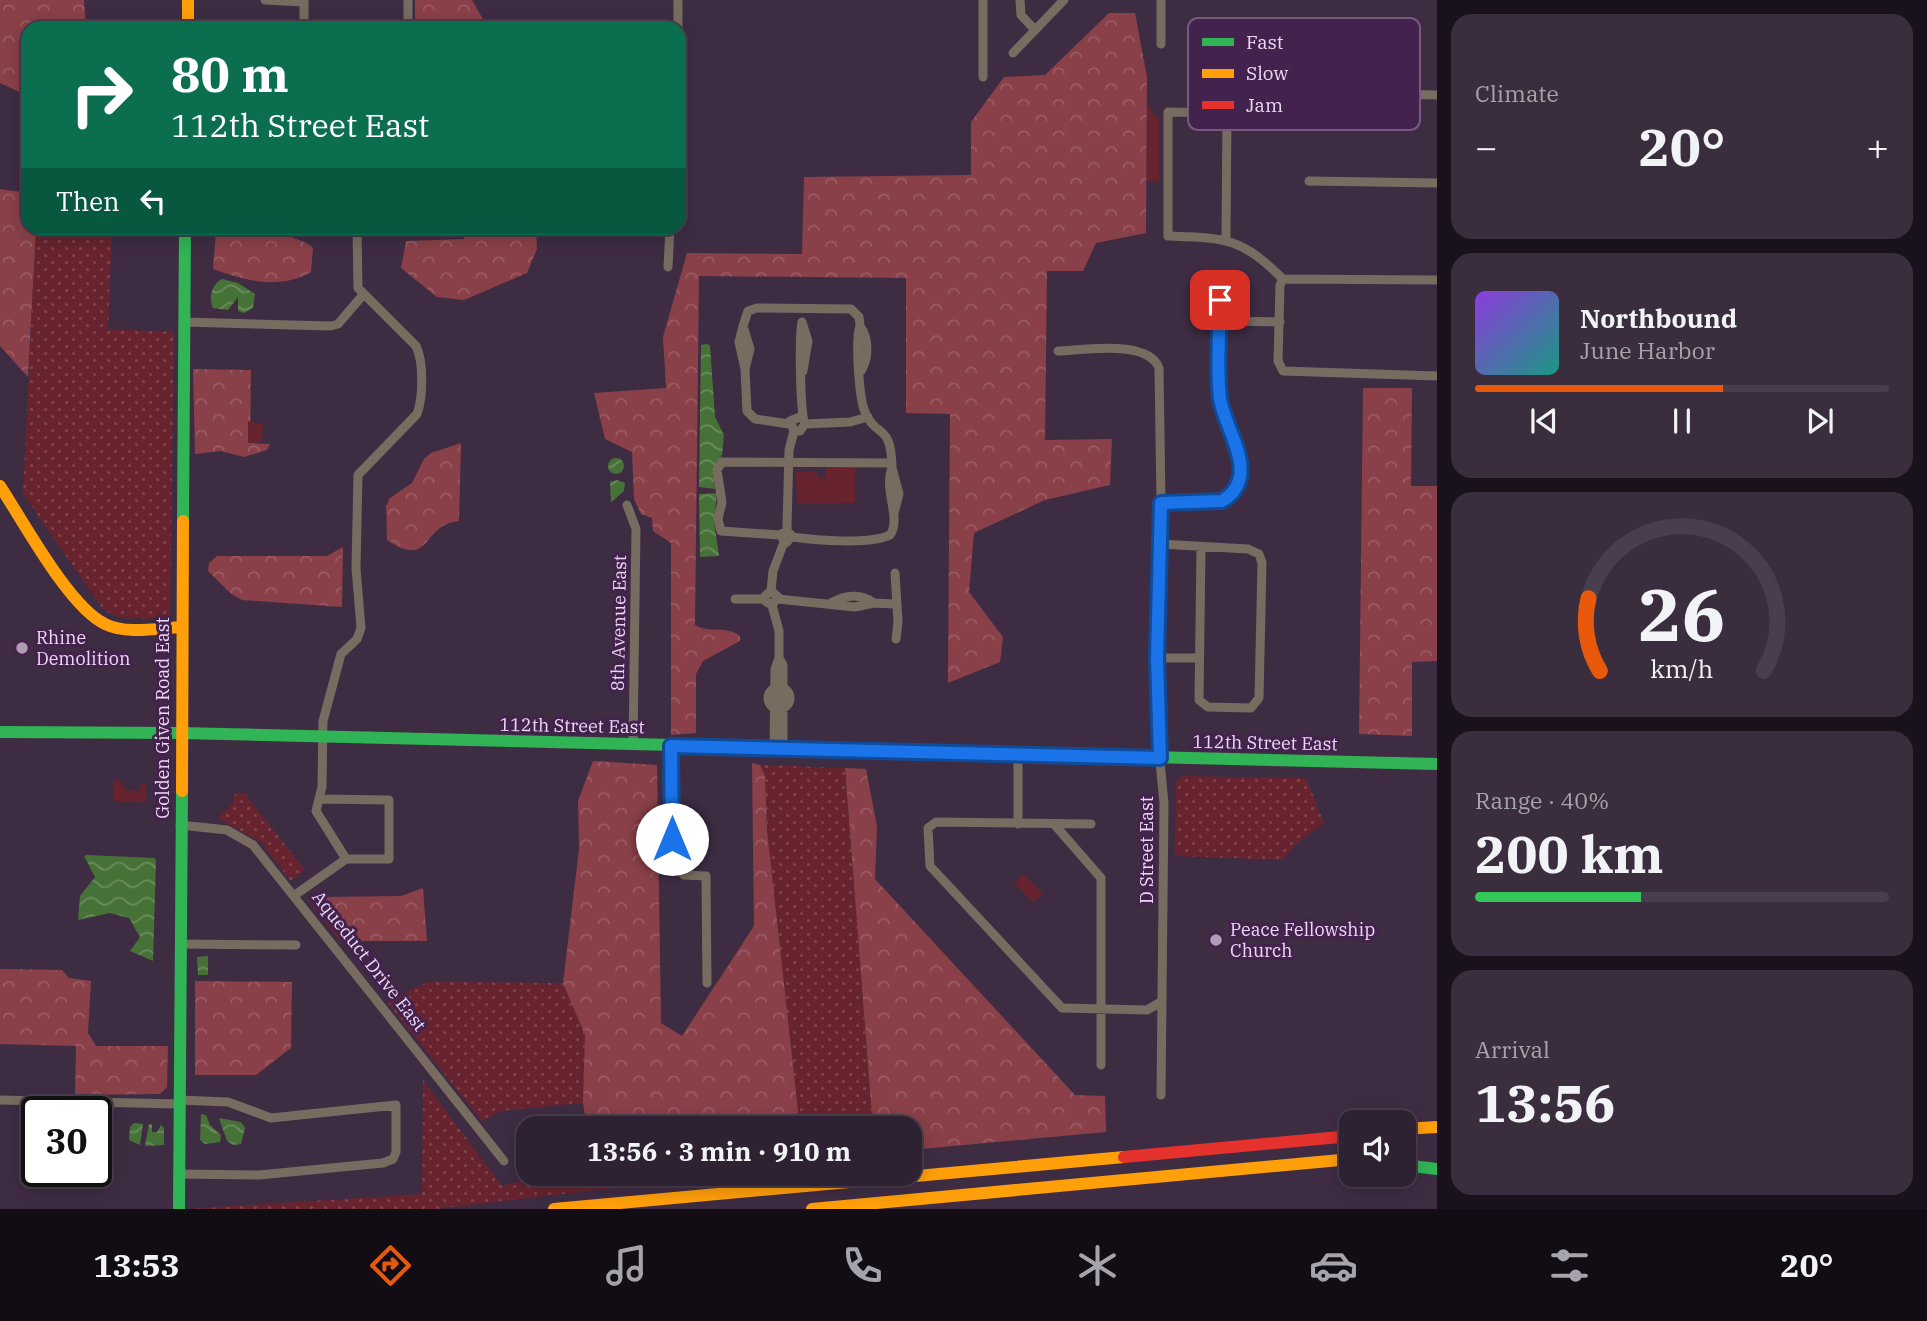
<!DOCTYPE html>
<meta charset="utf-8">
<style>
body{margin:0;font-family:"IBM Plex Serif",serif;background:#3a2e3e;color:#f1f3f6;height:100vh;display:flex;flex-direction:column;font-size:26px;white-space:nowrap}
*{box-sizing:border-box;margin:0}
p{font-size:23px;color:#a7a3ac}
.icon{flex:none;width:38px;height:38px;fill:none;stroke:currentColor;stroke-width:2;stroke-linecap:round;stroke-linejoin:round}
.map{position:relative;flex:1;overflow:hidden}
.drawer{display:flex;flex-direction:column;gap:14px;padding:14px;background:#19121c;width:490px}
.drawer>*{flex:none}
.guide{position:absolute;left:21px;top:21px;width:665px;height:214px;border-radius:21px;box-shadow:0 4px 18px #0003,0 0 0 2px #493e4d;background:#0b6e4f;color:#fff;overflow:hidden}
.buttons{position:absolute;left:1339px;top:1110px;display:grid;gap:14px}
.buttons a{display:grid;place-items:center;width:77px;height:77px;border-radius:14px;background:#2e2132;box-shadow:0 4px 18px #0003,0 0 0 2px #493e4d;font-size:35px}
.speed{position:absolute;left:21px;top:1096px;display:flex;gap:14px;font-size:35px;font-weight:700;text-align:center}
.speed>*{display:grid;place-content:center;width:91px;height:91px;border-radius:50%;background:#2e2132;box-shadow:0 4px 18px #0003,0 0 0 2px #493e4d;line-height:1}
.speed .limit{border:4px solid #111;border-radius:10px;background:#fff;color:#111}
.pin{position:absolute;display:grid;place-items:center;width:60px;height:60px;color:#fff;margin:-30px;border-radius:14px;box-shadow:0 4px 10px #0006}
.me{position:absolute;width:77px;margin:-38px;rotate:0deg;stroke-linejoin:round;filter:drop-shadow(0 0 5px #0008)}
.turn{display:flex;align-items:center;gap:24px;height:147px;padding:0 35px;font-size:32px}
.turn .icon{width:91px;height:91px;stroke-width:2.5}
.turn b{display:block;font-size:49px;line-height:60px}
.then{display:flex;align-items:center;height:66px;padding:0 35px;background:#0003;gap:14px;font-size:26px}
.big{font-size:52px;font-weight:700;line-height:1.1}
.drawer .card{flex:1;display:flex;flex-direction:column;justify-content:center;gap:10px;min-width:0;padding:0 24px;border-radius:21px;background:#3a2e3e}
.drawer .dial{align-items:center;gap:0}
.dial svg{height:182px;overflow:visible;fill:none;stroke:#493e4d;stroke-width:7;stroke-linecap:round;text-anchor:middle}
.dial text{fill:#f1f3f6;stroke:none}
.song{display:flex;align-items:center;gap:21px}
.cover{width:84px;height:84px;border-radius:10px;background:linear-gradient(135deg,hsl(270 70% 55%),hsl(170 70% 35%))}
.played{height:7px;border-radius:4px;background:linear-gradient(90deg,#ea580c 60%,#493e4d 60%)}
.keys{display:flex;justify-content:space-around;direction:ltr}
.heat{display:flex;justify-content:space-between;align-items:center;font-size:38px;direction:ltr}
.charge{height:10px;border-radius:5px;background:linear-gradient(90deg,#34c759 40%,#493e4d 0)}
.trip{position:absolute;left:516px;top:1116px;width:406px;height:70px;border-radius:21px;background:#2e2132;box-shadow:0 4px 18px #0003,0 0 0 2px #493e4d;font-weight:700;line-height:70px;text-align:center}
.menu{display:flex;height:112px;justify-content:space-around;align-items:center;background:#120d14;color:#a7a3ac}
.menu .icon{width:49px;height:49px}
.menu .on{color:#ea580c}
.menu b{font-size:32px;color:#f1f3f6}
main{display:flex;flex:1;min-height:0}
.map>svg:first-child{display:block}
.grass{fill:url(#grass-dots)}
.forest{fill:url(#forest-crowns)}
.park{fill:#68242e}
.water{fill:url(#water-waves)}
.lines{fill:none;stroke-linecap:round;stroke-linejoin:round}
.street{stroke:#786c61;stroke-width:9}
.fast{stroke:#30b455;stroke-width:12}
.slow{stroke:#ff9f0a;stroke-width:12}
.jam{stroke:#e5322d;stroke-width:12}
.route-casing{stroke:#114b97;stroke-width:18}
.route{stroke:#1a73e8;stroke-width:12}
.poi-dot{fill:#af9cb5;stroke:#43224d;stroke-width:2.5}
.labels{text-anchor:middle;stroke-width:6;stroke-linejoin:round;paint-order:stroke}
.street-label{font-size:18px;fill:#ecd8f2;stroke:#43224d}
.poi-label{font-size:18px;fill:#ecd8f2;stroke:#43224d;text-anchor:start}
.key{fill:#43224d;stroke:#76597f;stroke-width:2}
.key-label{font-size:19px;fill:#ecd8f2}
</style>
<main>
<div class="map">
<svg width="1437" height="1209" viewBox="0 0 1437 1209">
<defs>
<pattern id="grass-dots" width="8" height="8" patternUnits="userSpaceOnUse" patternTransform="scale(1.75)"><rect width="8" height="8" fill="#68242e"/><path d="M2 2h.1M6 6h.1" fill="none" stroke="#7e434d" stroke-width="1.8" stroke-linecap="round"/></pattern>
<pattern id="forest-crowns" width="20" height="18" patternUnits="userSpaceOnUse" patternTransform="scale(1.75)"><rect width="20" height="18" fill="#8a4048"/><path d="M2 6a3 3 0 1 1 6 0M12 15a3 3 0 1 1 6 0" fill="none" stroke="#9b5b63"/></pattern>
<pattern id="water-waves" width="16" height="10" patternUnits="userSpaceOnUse" patternTransform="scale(1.75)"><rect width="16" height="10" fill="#477237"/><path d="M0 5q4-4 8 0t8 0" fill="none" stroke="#6b8c5e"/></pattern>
</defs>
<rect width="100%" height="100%" fill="#3e2c43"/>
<!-- grass -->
<path class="grass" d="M36,228H112L108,329L174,332L170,615L164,619L120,618L103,609L23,494Z
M760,765L845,768L873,1129H800L767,830L765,776Z
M1181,776L1306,778L1324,823L1296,844L1283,860L1175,856L1176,782Z
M247,793L248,798L305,870L291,881L261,842L218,818L233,803L235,794Z
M323,890L346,941L339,940L309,901Z
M428,982L563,983L585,1035L583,1103L501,1111L482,1121L387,1002Z
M423,1080L502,1186L550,1174H607L623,1187L436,1209H190L422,1194Z"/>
<!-- forest -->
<path class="forest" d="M0,0H84L86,28H28V96L0,83Z
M415,0H472L488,28H415Z
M1109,13H1135L1147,77L1146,233L1096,243L1083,271H1047L1045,440L1112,439L1110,485L1045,500L974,533L969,592L1003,637L1000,662L948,683L950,414L906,413V278L699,276L695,625C709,634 727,625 740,636V641L703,661L696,674V733L671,735V543L653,531L652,518L641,514L634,499L632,452L605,439L594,393L666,388L663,337L687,253L802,254L804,177L971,175V122L1004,77L1045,75Z
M0,189L28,193V228H36L28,377L0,346Z
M211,228H280C288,240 303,238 313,248L311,272C280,290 245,281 213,269L216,232Z
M465,228H536L537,249L527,273L464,300L437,297L401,268L406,241L464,239Z
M193,369L251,370L250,443L270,444L267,450L244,457L221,451L195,454Z
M1363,388H1412L1411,486H1437V661L1412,662V736L1359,734Z
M461,443L459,521C420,525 433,570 387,540L386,506L390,498L412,483L424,459L431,453Z
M343,547L342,607L242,600L230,593L208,571L209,563L217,556H327Z
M593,761L657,765L661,1023L682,1036L754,926L752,763L760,765L765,776L767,830L800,1129H587L583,1103L585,1035L563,983L579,849L578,801Z
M845,768L866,769L877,826L875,879L1075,1095L1105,1096L1106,1132L910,1150V1129H873Z
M423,888L427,941H346L326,897L401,896Z
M0,969L62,970L69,978L91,981L88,1033L96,1046H168L167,1087L160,1094L75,1095L76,1046L0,1044Z
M195,981L292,982L291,1048L256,1075H195Z
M607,1174H708L623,1187Z"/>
<!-- park -->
<path class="park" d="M1147,104L1155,116L1159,117V181H1147Z
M248,421L264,425L261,442L248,443Z
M855,467V503L797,504L796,472L818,471V477H826V468Z
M113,779L123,783L124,790L140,791L141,784H146L145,802L113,801Z
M1024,874L1043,894L1033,903L1014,883Z"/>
<!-- water -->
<path class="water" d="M222,279L238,283L255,294L253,308L244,313L238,311V297L228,310L213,308C208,298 212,284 222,279Z
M706,344L710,345L715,417L724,435L722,455L713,469L715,489L699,487L701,345Z
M608 466a8 8 0 1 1 16 0a8 8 0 1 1-16 0Z
M617,480L625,483L624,491L611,502L610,482Z
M717,493L714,521L719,556L700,557L699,494Z
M87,855L154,858L156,860L153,961L130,951L140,937L129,918L110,913L78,920L80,896L95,877L84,856Z
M208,956V975H198L197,957Z
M201,1114L206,1115L210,1125L221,1135L220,1142L205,1144L200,1140Z
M219,1118L241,1122L245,1128L241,1144L233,1145L227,1141Z
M143,1124L140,1145L129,1140L130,1127L134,1123Z
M149,1124H152V1132H157L161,1125L164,1128V1145L145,1146Z"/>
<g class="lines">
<!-- street -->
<path class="street" d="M265,0L304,2
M1020,0L1021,15L1035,30
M304,28V0
M408,28V0
M678,28V0
M1161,44V0
M1013,53L1064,0
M983,77V0
M1303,82L1316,91L1327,93L1437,95
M1309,181L1437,183
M1226,239L1227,113L1168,112V236C1226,238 1240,237 1283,279
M668,267L670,228
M1283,279L1280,285L1278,361L1283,371L1437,376
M1283,279L1437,280
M1220,321L1280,322
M183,322L330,326L338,324L363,295
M743,326L748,311L757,308L851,309L859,317L860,326
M1058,351C1084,350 1148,339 1159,368L1161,503L1158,741L1164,803L1161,1095
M745,369L739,342L743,326L750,349L745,369L747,411L755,419L789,424
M861,371C869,359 869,337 860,326C855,340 859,398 865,412C877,440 891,421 892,468
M800,417L790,421L794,431H800L805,424C800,413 799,338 802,322L808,341L803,371
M805,424L850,422L868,417
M1161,503H1217L1232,494L1238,482L1239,448L1220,398V279
M627,505L636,529L633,744
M787,531L792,536L786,543L780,535L787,531V526L789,450L794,431
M780,535L721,531L718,519L722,502L717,470L722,462L892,463
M792,537C815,540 870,545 890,535C902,518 883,491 892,468L899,494L894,513
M1160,544L1248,549L1259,554L1262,563L1259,698L1251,708L1208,707L1199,700L1201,548
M895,573L898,622L896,639
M771,591L778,597L772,605L765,601V596L771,591L773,571L784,542
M735,599H764
M778,599L855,607L874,603C861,593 845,595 831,603
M874,603L895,604
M772,605L779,631V658
M1158,658H1199
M768 698a11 11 0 1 1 22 0a11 11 0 1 1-22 0Z
M671,746L672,863L684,875L706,876L707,983
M774,748L775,669L779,658L783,665V749
M320,799L389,800V859H346
M1018,824V755
M1054,824L1101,878V1065
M1091,824L936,822L928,828L930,866L1062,1008L1147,1010L1161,1002
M180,825L227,830L253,845L504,1161
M346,859L316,811L322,787L323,721L341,654L357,639L361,628L356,568L358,475L417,414C423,398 424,362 416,346L358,288L357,228
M295,895L346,859
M180,944L296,945
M0,1100L179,1104
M179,1174L259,1175L383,1163L393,1159L396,1152V1105L271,1118L228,1102L179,1100"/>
<!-- fast -->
<path class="fast" d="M183,521L185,228
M0,732L180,733L673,745
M983,753L1437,764
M1404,1165L1437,1169
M179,1209L182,791"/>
<!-- slow -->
<path class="slow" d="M188,0V28
M0,486C23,521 69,607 105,624C127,635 158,628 181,627
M182,791L183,521
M1404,1129L1437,1127
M554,1209L1124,1157
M812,1209L1351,1159"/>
<!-- jam -->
<path class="jam" d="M673,745L983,753
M1124,1157L1351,1136"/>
</g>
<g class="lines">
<defs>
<path id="route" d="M672,839L671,746L1160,758L1157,657L1161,503L1222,501C1263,476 1224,430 1220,398C1216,366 1220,332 1220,300"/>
</defs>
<!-- route casing -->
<use href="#route" class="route-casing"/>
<!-- route -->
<use href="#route" class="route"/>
</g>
<!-- markers -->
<g class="poi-dot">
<circle cx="22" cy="648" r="7"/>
<circle cx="1216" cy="940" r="7"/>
</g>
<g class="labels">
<!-- street labels -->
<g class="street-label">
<text transform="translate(619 623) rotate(-89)" y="6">8th Avenue East</text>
<text transform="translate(163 718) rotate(-90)" y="6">Golden Given Road East</text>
<text transform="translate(572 726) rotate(1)" y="6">112th Street East</text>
<text transform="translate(1265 743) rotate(1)" y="6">112th Street East</text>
<text transform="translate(1147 850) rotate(-90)" y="6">D Street East</text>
<text transform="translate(369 961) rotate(52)" y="6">Aqueduct Drive East</text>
</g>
<!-- poi labels -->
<g class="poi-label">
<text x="36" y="644">Rhine<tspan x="36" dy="21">Demolition</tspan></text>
<text x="1230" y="936">Peace Fellowship<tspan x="1230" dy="21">Church</tspan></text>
</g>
</g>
<!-- legend -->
<rect x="1188" y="18" width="232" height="112" rx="10" class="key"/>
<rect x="1202" y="38" width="32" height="8" fill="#30b455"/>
<rect x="1202" y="69" width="32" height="9" fill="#ff9f0a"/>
<rect x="1202" y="101" width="32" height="8" fill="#e5322d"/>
<g class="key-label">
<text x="1246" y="49">Fast</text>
<text x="1246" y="80">Slow</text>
<text x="1246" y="112">Jam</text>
</g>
</svg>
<div class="buttons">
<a><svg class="icon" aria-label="sound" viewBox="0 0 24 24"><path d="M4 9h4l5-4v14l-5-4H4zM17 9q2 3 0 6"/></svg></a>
</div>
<div class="speed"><div class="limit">30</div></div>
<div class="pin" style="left:1220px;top:300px;background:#d93025"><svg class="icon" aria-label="arrive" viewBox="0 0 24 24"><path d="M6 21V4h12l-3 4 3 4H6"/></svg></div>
<svg class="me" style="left:672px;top:839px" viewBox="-20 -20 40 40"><circle r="19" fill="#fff"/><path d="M0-13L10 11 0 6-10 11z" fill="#1a73e8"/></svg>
<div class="trip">13:56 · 3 min · 910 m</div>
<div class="guide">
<div class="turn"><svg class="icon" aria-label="right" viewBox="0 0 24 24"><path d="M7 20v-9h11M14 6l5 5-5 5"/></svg><div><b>80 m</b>112th Street East</div></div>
<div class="then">Then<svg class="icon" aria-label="left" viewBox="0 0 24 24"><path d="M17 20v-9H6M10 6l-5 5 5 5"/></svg></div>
</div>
</div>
<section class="drawer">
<div class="card"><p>Climate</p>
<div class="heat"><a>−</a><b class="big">20°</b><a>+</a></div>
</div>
<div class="card">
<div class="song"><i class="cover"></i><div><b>Northbound</b><p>June Harbor</p></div></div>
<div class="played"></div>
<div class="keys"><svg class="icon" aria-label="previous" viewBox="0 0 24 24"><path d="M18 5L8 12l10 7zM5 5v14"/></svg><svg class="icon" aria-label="pause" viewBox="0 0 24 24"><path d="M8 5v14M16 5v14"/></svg><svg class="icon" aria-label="next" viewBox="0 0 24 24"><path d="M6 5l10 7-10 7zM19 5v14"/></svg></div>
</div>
<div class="card dial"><svg viewBox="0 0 100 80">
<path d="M14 69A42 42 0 1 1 86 69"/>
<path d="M14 69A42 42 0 0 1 9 37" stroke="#ea580c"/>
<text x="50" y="56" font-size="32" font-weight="700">26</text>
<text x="50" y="72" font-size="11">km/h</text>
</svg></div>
<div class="card"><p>Range · 40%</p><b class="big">200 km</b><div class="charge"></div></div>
<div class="card"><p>Arrival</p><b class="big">13:56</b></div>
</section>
</main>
<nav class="menu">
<b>13:53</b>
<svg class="icon on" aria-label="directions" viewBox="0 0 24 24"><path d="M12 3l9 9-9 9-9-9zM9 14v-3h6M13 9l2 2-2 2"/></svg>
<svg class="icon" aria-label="music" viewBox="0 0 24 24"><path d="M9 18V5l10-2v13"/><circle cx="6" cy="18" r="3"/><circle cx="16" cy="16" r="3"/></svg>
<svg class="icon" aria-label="phone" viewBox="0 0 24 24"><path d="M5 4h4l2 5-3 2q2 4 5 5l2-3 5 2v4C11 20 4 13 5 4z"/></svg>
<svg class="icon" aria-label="climate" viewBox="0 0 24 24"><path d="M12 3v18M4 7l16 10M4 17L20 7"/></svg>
<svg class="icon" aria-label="car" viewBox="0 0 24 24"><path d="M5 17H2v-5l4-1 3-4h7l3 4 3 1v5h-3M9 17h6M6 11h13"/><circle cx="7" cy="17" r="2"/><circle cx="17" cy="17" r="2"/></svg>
<svg class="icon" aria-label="filters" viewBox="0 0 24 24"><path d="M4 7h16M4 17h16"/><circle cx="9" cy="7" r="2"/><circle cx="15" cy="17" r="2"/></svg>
<b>20°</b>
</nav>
